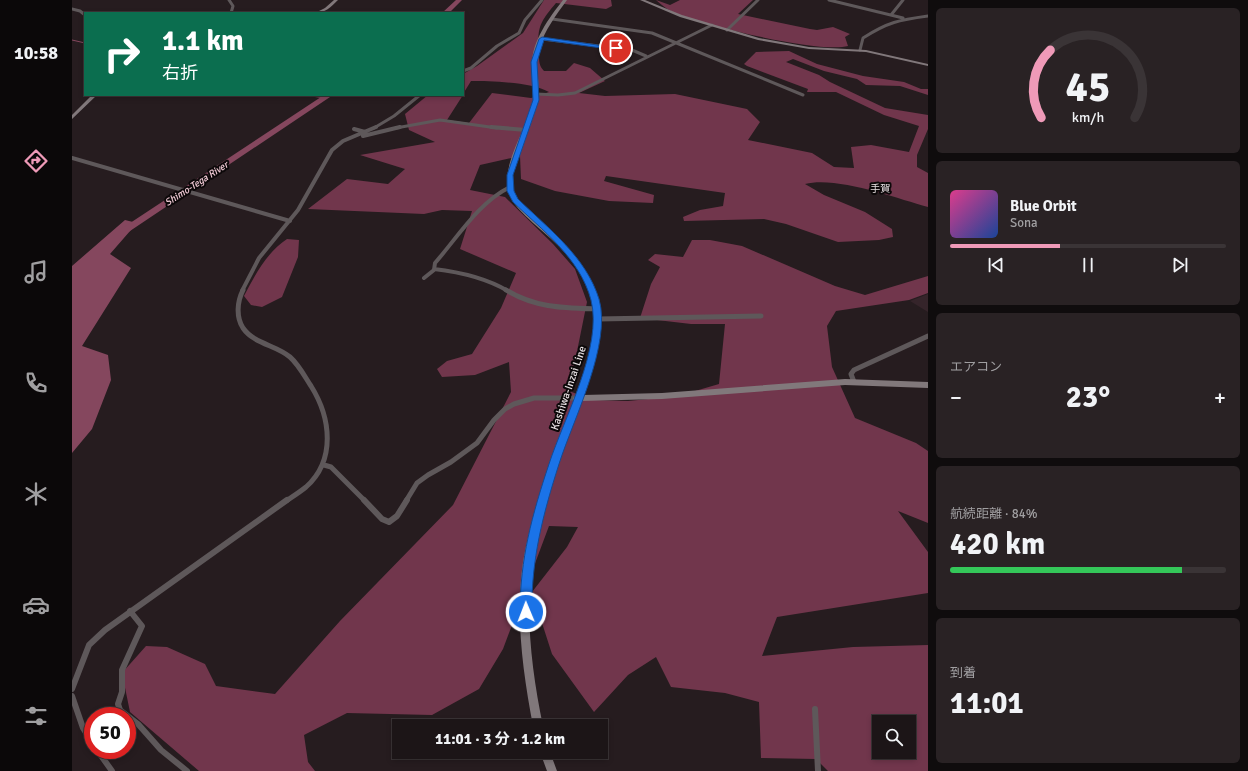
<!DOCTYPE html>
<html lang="ja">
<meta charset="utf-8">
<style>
body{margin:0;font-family:Signika,"Noto Sans JP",sans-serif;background:#292224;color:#f1f3f6;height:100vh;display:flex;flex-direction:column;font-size:15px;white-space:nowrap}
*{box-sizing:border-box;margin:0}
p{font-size:13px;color:#a09fa1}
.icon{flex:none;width:22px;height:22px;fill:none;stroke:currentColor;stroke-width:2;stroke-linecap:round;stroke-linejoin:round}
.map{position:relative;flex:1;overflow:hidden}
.details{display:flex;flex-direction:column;gap:8px;padding:8px;background:#0f0c0d;width:320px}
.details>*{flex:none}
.guide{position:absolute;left:12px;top:12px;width:380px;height:84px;border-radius:0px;box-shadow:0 2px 6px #0003,0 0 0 1px #3a3436;background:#0b6e4f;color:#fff;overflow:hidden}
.tools{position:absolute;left:800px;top:715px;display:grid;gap:8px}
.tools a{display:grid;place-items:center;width:44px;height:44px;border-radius:0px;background:#1c1517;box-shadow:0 2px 6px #0003,0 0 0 1px #3a3436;font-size:20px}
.speed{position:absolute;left:12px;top:707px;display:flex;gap:8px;font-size:20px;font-weight:700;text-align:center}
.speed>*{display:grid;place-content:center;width:52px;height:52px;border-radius:50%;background:#1c1517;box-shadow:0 2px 6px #0003,0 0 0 1px #3a3436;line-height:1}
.speed .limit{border:6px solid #d22;background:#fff;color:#111}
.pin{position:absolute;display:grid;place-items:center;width:34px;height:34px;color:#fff;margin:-17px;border:2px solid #fff;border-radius:50%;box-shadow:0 1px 4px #0007}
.me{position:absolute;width:44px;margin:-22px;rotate:359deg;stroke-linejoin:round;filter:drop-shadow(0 0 3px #0008)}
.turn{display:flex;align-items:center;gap:14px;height:84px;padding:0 12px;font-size:18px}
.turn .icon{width:52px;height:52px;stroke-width:2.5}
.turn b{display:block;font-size:28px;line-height:34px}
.big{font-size:30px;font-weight:700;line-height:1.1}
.details .widget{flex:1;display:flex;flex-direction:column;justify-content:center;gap:6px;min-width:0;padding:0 14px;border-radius:6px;background:#292224}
.details .dial{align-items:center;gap:0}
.dial svg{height:104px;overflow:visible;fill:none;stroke:#3a3436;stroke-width:7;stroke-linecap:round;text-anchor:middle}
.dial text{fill:#f1f3f6;stroke:none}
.song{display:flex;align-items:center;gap:12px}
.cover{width:48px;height:48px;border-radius:6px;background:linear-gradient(135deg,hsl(330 70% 55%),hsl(220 70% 35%))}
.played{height:4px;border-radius:2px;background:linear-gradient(90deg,#ef9ab8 40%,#3a3436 40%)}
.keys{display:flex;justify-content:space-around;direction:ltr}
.heat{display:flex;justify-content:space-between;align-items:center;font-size:22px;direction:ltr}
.charge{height:6px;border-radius:3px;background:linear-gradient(90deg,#34c759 84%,#3a3436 0)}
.trip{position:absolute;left:320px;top:719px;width:216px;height:40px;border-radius:0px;background:#1c1517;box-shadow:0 2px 6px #0003,0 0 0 1px #3a3436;font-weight:700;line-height:40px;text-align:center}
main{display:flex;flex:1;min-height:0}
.menu{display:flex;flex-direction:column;width:72px;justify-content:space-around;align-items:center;background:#0b0809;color:#a09fa1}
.menu .icon{width:28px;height:28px}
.menu .active{color:#ef9ab8}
.menu b{font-size:18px;color:#f1f3f6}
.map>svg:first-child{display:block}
.built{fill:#35242a}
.forest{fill:#71364c;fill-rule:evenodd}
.water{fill:#85475e}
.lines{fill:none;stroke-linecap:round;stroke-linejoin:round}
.stream{stroke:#85475e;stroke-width:1}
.river{fill:#85475e;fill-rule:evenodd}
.street-far3{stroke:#5e585a;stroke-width:3}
.street-far2{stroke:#5e585a;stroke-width:4}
.street-far1{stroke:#5e585a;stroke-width:5}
.street{stroke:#5e585a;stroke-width:6}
.secondary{fill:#81787b;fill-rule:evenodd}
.route{fill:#1a73e8;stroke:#114b97}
.labels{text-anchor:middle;stroke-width:4;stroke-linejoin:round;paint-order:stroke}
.far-water-label{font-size:10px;font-style:italic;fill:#f4ccd8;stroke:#0c0809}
.far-neighbourhood-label{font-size:10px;fill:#e5dee0;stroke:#0c0809}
.street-label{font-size:11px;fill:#e5dee0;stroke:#0c0809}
</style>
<main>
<nav class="menu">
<b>10:58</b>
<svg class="icon active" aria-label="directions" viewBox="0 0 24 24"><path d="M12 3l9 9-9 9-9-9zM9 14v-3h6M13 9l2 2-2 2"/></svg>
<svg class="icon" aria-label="music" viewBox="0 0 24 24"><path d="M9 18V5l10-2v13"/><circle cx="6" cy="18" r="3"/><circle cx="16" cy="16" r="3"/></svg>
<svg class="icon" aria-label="phone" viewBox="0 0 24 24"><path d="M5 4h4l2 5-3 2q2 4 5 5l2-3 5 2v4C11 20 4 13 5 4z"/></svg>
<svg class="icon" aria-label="climate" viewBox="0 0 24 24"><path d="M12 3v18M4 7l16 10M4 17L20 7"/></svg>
<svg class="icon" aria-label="car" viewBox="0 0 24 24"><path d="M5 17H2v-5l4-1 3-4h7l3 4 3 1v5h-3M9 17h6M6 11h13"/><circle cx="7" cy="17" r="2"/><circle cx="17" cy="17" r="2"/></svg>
<svg class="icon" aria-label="filters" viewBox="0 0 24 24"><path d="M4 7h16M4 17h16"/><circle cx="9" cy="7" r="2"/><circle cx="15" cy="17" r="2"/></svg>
</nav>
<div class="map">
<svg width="856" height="771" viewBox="0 0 856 771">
<rect width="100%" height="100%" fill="#261c1f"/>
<!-- built -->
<path class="built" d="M856,294V312L838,301Z"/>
<!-- forest -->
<path class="forest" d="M472,0H539L540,6L534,9L484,3C467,23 465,28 467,54C467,61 467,66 472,71H494L502,63L518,68L533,81L507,93L533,96L603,94L675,109L688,122L676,140L740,153L762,167L782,168L779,147L799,145L837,152L847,126L812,115L764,92H735L736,89L675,66L672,64L684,52L717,51L745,64L791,76L832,82L849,89H856V95L828,86L794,85L785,79L752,71L721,59L714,62L747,75L758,82L813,108L856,115V129L845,155V167L856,173V207C823,198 765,176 733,184L752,195L793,212L820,229L821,237L807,240L766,242L714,224L692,219L612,221L611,217L628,210L651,206L653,193L534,176L532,181L582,195L581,203L537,201L483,191L449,179L448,156L408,165L398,190L433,197L481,244L503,269L515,302L497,391L521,400L556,401L606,396L647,384L653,324H619L568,318L579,284L588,267L576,260L583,254L611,257L620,240H638L670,246L763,286L793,295L856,276V293L837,300L764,311L755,326L760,367L783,418L844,443L856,451V523L826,511L856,552V593L705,617L690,656L781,647L856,645V771H756L744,759L689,758L687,702L653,693L599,687L584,657L556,675L522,712L480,654L460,592L495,547L506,527L477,526L431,649L407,689L360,715L275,713L232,735L236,762L243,771H127L58,712L50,673L74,646L95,647L133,664L144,686L203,694L268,621L381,505L439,392L437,362L403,375L370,377L365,369L375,361L400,354L429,308L444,273L388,249L400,211L370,210L352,214L236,209L275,179L316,184L333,169L288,155L363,142L337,130L333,114L356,95H391L375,120L397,123L420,93L459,98L477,92C460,82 419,81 399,81L391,94V74L405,66L451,33ZM807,722H837V752H807Z
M584,0L598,5L608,0H681L666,14L738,29L745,30L761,27L778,34L773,37L776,46C749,54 627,25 599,11C594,9 589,4 584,0Z
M215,239L227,240L226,257L210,297L190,307L179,305L172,296C183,275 195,252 215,239Z"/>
<!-- water -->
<path class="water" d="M53,220L65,223L38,254L59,268L10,346L36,355L39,380L20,429L0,453V266Z"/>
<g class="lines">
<!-- stream -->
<path class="stream" d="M0,40L13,43
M234,95L252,98"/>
<!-- river -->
<path class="river" d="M384,0H390L377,13H370Z
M252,95H261L55,233H49V229Z"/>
<!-- street-far3 -->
<path class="street-far3" d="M157,0L161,6L159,13
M757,0L831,18
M0,9L8,11L13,15
M819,15L831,0
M480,19L580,33L731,95
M655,30L686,0
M470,39L560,50L574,56
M788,50L791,38C816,22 827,20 856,16
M391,71L399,68L425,46L447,33L453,20L470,0
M464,94L486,95L503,93L640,25
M302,128L322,116L348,95
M324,128L368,120L425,128"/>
<!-- street-far2 -->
<path class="street-far2" d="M419,127L454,130
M282,129L293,132
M291,136L328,127
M0,158L218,221
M362,269C388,272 414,278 436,291
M352,278L362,270L363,263C385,238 407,202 438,187
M170,291L187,258L226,210L260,150L271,141L304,127"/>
<!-- street-far1 -->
<path class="street-far1" d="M171,290C165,302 164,317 171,328C182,344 204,345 218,357C227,365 233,377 239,386C259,418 264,460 234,487C228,492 220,497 214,501
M434,290C463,308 492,308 525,309
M526,319L689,316
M782,382L779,374L782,370L856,336
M252,465L259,467L293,501
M334,501L345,483L356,475L379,462L405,443L422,420L433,409L442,404L462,398H505"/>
<!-- street -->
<path class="street" d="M292,500L310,519L317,522L325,516L335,500
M58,611L70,626L50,670V692L46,704L48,710L66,724L89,750L115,771
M0,689L17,645L33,630L215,500
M0,696L11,728L21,744
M743,709L746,771
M25,750L40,771"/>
<!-- secondary -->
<path class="secondary" d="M262,0H266C259,7 253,13 243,13L253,8Z
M491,0H495C484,15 473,30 467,48C461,66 469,79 466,96C463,125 435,162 441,191C442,196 446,200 449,204C467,222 487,238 503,257C540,301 530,346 511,395L590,393L773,379L856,382V388L773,385L590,399L509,401C495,435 483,471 473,507C467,525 462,544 460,563C453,617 460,673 471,726H461C451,673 443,616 451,562C454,543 459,525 465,506C476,470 488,435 502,400L501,398L504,396C523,349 534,304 500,261C489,247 475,235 461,223C452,214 438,203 436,190C430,161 457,126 462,98C463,86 460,75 460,64C460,41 477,18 491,0Z
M568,0H573L610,15L687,38L737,47L794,50L856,64V66L794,52L737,49L686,40L608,17Z
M20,95H25L0,119V115Z
M468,752H478L485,771H475Z"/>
</g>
<!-- route -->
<path class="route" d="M470,37L546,48L544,50L472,40L465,62L467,100L441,175L442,191L446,199C477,229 514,257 527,299C540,344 501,420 487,464C471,514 459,560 460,612L458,616L454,618L450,616L448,612C448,559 460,515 477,464C492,418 531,347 519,300C508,258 470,230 441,202L435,191V175L461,100L459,62L467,39Z"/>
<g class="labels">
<!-- far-water labels -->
<g class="far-water-label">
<text transform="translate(124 183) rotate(-33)" y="4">Shimo-Tega River</text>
</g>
<!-- far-neighbourhood labels -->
<g class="far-neighbourhood-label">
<text x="808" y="192">手賀</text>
</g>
<!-- street labels -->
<g class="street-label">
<text transform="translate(496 388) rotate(-71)" y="4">Kashiwa-Inzai Line</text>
</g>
</g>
</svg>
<div class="tools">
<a><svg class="icon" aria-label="search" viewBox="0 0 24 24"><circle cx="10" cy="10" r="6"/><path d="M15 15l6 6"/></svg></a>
</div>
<div class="speed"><div class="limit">50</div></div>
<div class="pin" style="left:544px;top:48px;background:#d93025"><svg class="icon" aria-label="arrive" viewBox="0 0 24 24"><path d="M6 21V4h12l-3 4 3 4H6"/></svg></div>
<svg class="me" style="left:454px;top:612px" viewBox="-20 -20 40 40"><circle r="17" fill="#1a73e8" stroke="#fff" stroke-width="3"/><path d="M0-11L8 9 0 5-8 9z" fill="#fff"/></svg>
<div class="trip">11:01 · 3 分 · 1.2 km</div>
<div class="guide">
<div class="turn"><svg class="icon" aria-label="right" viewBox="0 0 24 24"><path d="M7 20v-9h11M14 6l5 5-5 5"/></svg><div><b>1.1 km</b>右折</div></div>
</div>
</div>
<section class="details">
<div class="widget dial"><svg viewBox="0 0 100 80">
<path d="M14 69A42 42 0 1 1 86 69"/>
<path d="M14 69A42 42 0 0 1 21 17" stroke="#ef9ab8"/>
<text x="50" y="56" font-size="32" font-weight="700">45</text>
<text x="50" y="72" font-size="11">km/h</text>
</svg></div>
<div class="widget">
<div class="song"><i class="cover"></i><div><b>Blue Orbit</b><p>Sona</p></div></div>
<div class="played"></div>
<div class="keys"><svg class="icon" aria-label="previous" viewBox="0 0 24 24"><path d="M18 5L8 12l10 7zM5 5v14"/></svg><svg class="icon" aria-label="pause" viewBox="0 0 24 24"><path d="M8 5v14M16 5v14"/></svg><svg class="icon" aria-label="next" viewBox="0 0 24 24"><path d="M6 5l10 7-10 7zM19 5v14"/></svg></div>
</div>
<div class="widget"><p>エアコン</p>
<div class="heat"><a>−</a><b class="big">23°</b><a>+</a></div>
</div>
<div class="widget"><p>航続距離 · 84%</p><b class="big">420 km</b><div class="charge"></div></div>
<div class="widget"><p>到着</p><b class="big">11:01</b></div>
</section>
</main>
